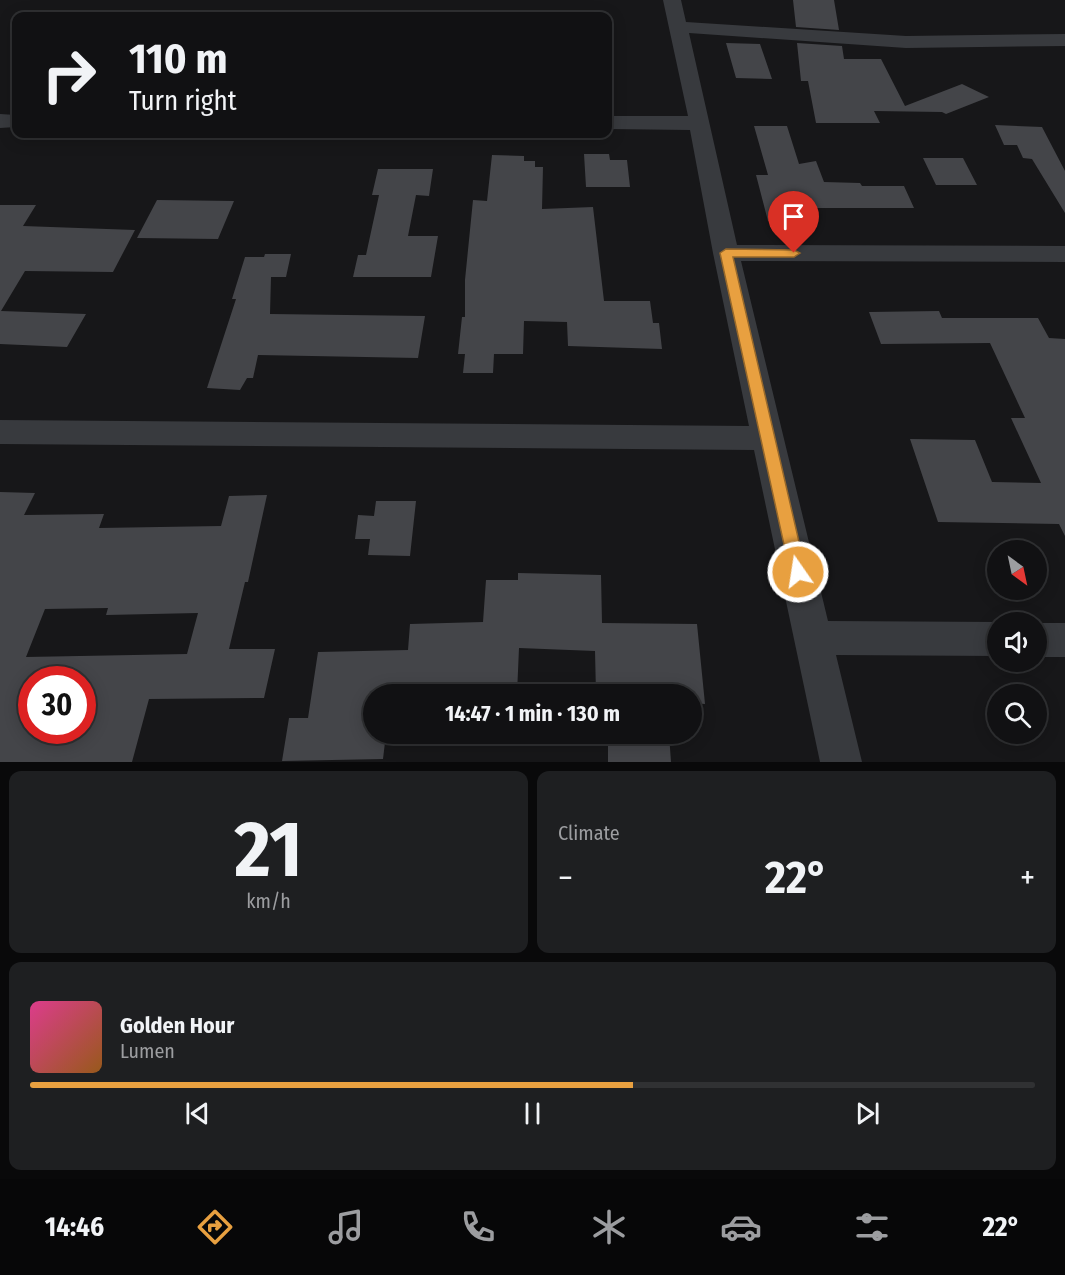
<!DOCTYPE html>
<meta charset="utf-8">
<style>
body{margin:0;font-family:"Fira Sans Condensed",sans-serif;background:#1e1f21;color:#f1f3f6;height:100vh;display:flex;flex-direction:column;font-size:22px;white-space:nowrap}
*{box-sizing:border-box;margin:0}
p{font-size:20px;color:#9c9da0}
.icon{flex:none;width:33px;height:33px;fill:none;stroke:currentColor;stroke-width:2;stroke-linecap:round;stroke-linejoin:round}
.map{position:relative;height:762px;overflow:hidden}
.drawer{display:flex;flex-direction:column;gap:9px;padding:9px;background:#09090a;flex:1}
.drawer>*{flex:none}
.guide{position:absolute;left:12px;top:12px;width:600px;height:126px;border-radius:12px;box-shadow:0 3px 15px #0003,0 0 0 2px #303133;background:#111113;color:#f1f3f6;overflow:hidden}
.needle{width:39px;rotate:147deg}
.tools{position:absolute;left:987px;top:540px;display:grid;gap:12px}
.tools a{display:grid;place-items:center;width:60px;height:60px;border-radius:50%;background:#111113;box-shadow:0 3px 15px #0003,0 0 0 2px #303133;font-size:30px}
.speed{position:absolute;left:18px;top:666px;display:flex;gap:12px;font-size:30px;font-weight:700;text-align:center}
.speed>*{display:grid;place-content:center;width:78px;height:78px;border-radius:50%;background:#111113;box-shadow:0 3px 15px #0003,0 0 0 2px #303133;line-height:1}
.speed .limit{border:9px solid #d22;background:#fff;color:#111}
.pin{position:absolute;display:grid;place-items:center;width:51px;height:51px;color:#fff;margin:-62px -26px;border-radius:50% 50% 50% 0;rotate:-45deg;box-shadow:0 0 6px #0007}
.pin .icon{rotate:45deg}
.me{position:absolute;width:66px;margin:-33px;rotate:347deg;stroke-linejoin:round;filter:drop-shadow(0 0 4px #0008)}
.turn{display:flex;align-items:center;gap:21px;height:126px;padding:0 18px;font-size:27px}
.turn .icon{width:78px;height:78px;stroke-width:2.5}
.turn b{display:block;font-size:42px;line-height:51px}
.big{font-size:45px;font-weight:700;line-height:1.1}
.drawer .widget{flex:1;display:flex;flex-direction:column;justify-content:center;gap:9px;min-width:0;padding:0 21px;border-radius:12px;background:#1e1f21}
.drawer .dial{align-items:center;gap:0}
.dial b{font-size:78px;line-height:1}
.song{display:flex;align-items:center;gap:18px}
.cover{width:72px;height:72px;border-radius:9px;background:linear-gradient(135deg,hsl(330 70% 55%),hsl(30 70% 35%))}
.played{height:6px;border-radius:3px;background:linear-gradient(90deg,#e8a040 60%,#303133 60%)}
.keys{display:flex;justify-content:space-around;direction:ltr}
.heat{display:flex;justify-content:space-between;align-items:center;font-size:33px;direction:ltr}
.drawer .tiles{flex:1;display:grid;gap:9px;grid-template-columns:1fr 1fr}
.widget:last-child{grid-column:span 2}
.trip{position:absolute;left:363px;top:684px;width:339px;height:60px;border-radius:30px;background:#111113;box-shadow:0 3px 15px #0003,0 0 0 2px #303133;font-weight:700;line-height:60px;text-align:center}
.tab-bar{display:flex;height:96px;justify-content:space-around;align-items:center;background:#070708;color:#9c9da0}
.tab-bar .icon{width:42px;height:42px}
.tab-bar .selected{color:#e8a040}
.tab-bar b{font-size:27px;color:#f1f3f6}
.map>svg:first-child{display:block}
.building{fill:#444549;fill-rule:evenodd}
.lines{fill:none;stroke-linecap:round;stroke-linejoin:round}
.street{fill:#383a3e;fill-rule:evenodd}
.route{fill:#e8a040;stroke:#97682a;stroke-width:1.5}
</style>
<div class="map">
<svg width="1065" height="762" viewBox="0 0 1065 762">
<rect width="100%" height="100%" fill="#171719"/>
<!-- building -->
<path class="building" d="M793,0H834L839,30L796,27Z
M726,43L760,44L772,79L736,78Z
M797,43L842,46L844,59H881L905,106L962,84L989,97L946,114L942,112L874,111L880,123H816L808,81H801Z
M995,125L1042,127L1065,171V213L1032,159L1023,158L1017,145H1004Z
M754,126H787L799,164L816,161L824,182L860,183L862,186H904L914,208H788L792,221H768L756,175H768Z
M584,154H609L610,160H627L630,187H586Z
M492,155L524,156V161H535V167H543L542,209L593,207L604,301H650L653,323H659L662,349L568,346L567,322L524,321L523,354H494L493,373H463L465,354H458L462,317H465V280L473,200L487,201Z
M923,158H963L977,185H936Z
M378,169H433L429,196L416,195L408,236H438L431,277H353L358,255H366L379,195H372Z
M157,200L234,201L218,239L137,238Z
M0,205H36L23,226L135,230L113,272L25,271L1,311L86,314L67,347L0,344Z
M265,254H291L286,277H271L270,314L425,316L418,358L258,355L253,378H247L240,390L207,388L236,299H232L245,257H264Z
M939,311L942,318H1038L1049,338L1065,339V536L1059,524L938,522L910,439L975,440L992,482L1041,483L1011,418H1025L990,343L881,344L869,312Z
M0,492L35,493L24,515L104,514L99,528L221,526L229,496L267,495L248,582H245L229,649H275L264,698L149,699L132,762H0ZM108,608L106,615L198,613L187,654L26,657L45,609ZM32,680H82V730H32Z
M376,501H416L410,556L368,555L370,539H355L358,515L374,516Z
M518,573L601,575L602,623L697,624L705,704L692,703V694H596L595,651L519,648L517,694H374V734H386L383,759L282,761L289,718H308L318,652L408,650L410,624L483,622L486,580H518Z
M608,734H669L671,762H608Z"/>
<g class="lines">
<!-- street -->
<path class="street" d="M663,0H681L686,22L906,36L1065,34V46L906,48L689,33L737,245L1065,246V262L741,261L828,621L999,622L998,656L836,655L862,762H820L754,450L0,444V420L749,426L713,253L690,130L608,129V116H688Z
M0,114L16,115V127L0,128Z
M1036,623H1065V657H1036Z"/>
</g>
<!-- route -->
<path class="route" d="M726,249L794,250L800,253L794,257H733L806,572L804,576L798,578L793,576L790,572L720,253Z"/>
</svg>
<div class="tools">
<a><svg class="needle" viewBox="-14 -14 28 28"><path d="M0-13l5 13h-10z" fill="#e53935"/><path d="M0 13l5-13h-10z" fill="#9c9da0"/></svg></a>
<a><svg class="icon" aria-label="sound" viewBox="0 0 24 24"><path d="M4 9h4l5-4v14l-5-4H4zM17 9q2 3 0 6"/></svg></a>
<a><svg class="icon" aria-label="search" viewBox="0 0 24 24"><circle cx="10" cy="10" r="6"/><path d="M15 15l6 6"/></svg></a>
</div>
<div class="speed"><div class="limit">30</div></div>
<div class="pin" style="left:794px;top:253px;background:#d93025"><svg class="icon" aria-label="arrive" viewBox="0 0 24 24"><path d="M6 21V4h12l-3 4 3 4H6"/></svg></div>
<svg class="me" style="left:798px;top:572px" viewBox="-20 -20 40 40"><circle r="17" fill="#e8a040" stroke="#fff" stroke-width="3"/><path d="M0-11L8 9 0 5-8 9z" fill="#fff"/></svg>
<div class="trip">14:47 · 1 min · 130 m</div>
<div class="guide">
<div class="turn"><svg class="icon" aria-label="right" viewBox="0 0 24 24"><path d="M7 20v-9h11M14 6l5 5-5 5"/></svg><div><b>110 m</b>Turn right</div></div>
</div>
</div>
<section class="drawer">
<div class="tiles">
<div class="widget dial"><b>21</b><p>km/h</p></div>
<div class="widget"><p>Climate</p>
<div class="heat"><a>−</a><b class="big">22°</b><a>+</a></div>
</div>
<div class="widget">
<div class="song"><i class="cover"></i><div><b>Golden Hour</b><p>Lumen</p></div></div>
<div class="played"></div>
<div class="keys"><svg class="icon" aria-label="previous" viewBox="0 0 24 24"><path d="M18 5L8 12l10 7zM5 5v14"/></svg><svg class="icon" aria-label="pause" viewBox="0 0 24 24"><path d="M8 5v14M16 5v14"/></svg><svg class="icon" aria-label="next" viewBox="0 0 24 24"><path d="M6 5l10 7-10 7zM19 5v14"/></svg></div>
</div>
</div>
</section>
<nav class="tab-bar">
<b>14:46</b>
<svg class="icon selected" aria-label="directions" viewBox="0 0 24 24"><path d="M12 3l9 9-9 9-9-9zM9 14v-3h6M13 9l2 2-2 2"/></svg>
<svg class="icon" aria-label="music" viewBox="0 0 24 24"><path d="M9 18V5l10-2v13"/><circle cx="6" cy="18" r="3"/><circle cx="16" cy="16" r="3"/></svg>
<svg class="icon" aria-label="phone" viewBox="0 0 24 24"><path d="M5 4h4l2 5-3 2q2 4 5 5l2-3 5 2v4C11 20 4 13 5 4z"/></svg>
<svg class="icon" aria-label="climate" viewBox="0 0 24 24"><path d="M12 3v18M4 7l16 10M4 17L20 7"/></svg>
<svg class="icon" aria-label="car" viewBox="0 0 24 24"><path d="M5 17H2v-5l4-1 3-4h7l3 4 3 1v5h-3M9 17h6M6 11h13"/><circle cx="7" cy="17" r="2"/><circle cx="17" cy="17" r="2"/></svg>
<svg class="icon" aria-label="filters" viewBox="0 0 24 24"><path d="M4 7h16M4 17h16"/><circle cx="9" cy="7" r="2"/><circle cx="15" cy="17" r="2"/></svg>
<b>22°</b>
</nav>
